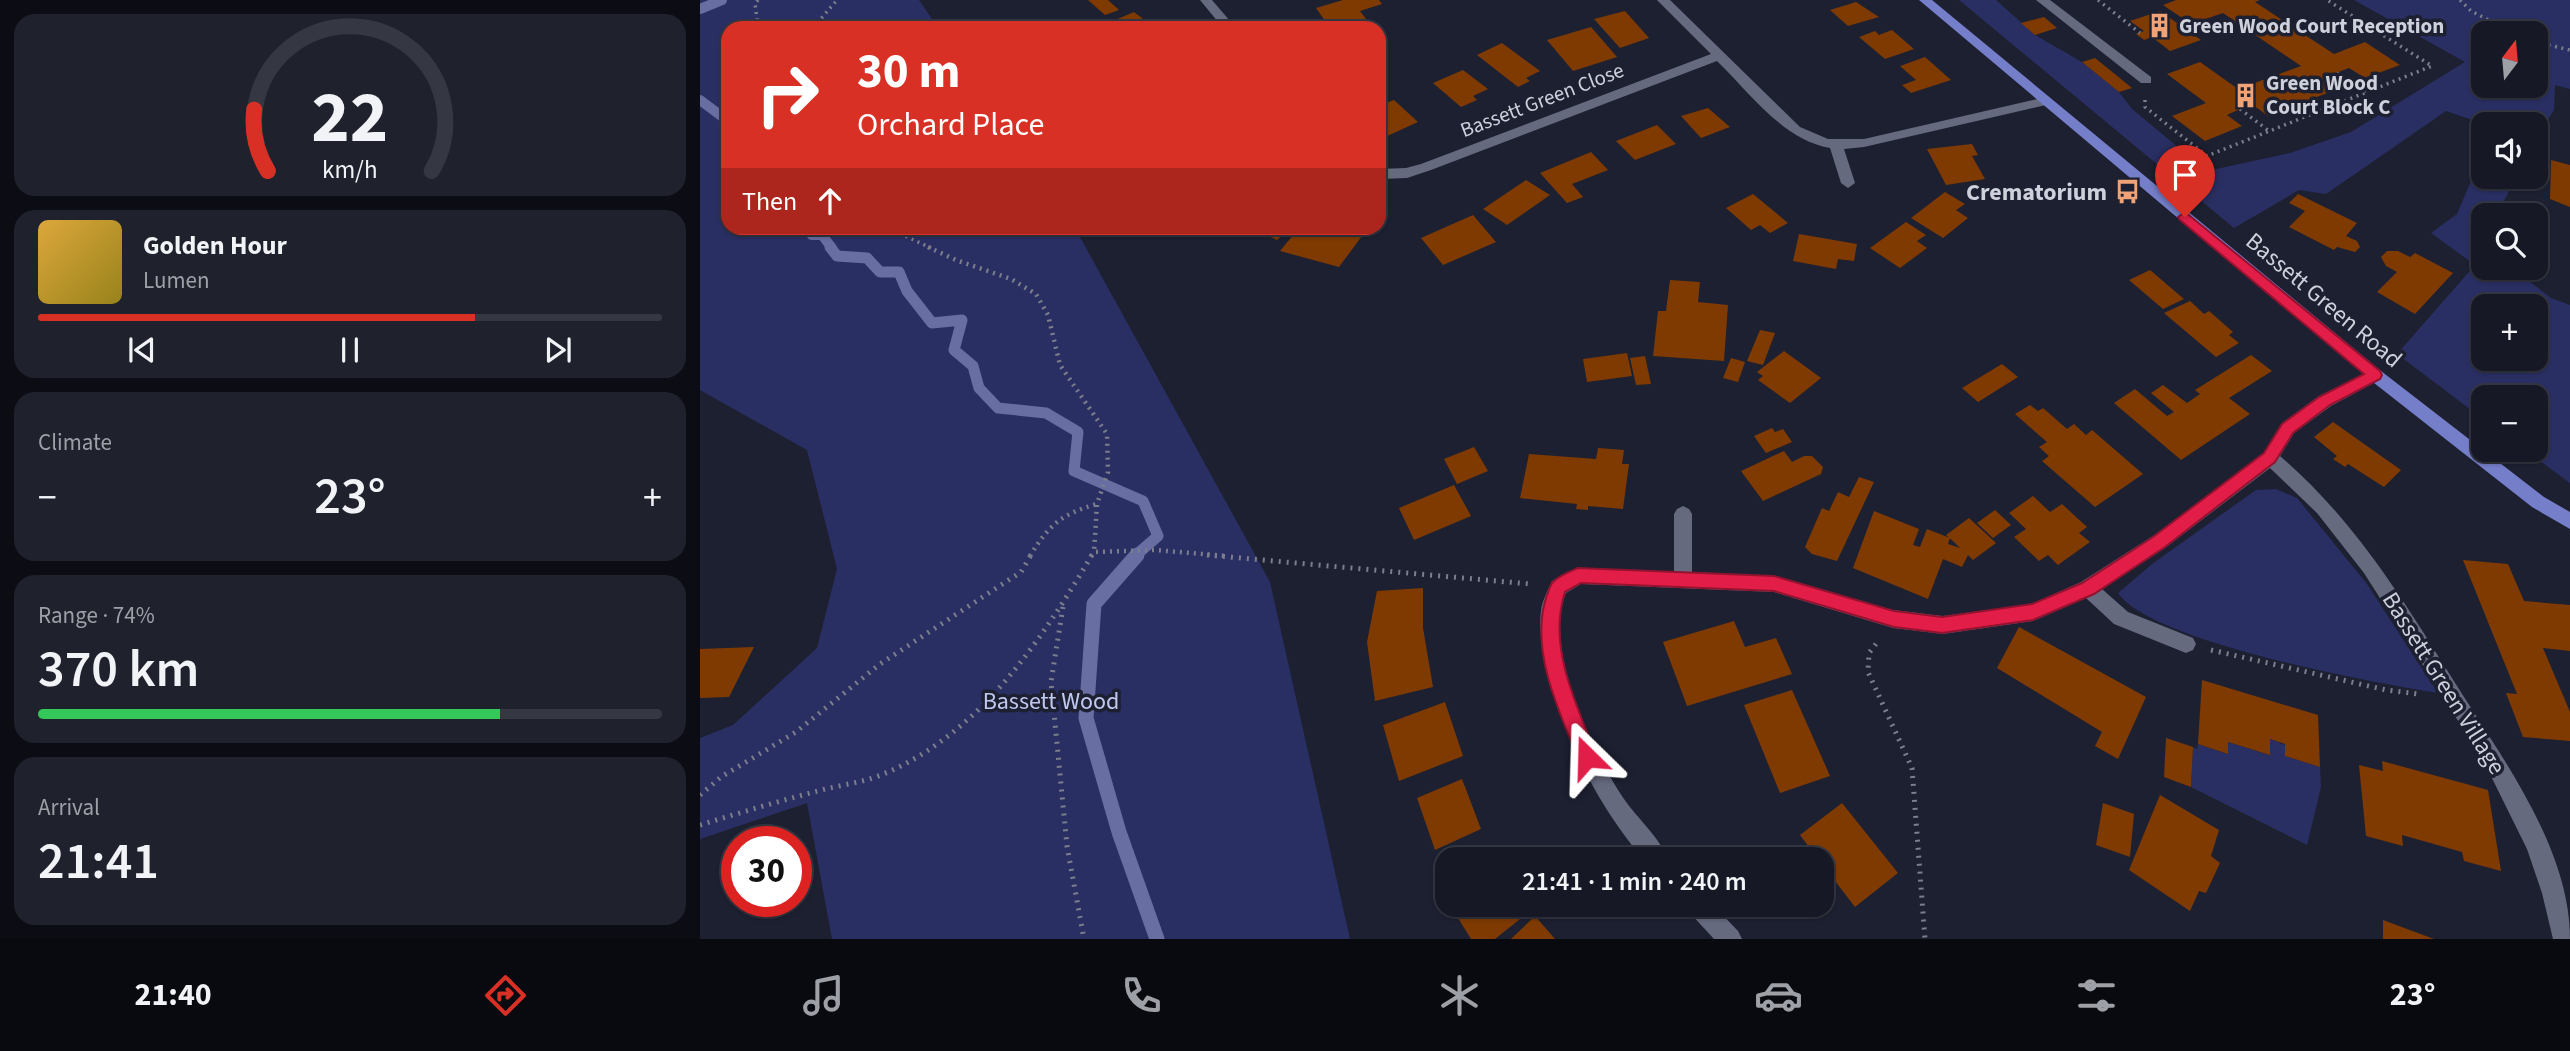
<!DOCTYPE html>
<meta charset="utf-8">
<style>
body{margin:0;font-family:"Source Sans 3",sans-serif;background:#1f212d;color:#f1f3f6;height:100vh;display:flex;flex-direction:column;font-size:26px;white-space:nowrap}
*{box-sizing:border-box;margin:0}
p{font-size:23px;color:#9ea0a7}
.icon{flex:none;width:38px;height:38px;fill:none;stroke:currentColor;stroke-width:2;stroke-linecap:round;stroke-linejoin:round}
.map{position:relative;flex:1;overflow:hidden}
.side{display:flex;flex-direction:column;gap:14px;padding:14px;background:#0c0d14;width:700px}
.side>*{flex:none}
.guide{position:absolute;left:21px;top:21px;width:665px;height:214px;border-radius:21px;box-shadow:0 2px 5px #0004,0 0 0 2px #353742;background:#d93025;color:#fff;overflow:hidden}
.needle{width:46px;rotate:16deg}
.tools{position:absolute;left:1771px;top:21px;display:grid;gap:14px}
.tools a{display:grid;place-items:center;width:77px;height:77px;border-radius:14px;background:#161825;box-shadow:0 2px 5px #0004,0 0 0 2px #353742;font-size:35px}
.speed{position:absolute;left:21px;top:826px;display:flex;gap:14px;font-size:35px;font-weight:700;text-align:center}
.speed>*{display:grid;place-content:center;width:91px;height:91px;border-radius:50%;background:#161825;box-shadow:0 2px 5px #0004,0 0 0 2px #353742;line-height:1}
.speed .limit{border:10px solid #d22;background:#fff;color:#111}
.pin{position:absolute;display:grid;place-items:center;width:60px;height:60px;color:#fff;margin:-72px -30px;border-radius:50% 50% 50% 0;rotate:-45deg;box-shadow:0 0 7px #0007}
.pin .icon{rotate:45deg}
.me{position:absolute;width:77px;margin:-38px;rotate:338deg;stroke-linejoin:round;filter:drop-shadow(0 0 5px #0008)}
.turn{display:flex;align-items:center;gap:24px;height:147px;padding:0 21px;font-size:32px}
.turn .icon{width:91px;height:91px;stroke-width:2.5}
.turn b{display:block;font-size:49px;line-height:60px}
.then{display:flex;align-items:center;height:66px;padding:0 21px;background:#0003;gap:14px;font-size:26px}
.big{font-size:52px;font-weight:600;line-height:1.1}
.side .widget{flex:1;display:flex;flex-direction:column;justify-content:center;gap:10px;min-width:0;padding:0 24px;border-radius:21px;background:#1f212d}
.side .dial{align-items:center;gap:0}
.dial svg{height:182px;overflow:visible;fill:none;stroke:#353742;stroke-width:7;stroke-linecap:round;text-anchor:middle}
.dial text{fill:#f1f3f6;stroke:none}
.song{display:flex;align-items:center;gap:21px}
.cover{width:84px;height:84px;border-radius:10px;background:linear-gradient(135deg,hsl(40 70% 55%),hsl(50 70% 35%))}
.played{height:7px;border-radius:4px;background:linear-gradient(90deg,#d93025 70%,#353742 70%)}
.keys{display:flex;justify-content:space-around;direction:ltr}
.heat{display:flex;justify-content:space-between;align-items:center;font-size:38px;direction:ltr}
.charge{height:10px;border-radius:5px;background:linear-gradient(90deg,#34c759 74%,#353742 0)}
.trip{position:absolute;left:735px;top:847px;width:399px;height:70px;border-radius:21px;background:#161825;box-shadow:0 2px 5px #0004,0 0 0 2px #353742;font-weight:600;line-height:70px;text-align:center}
.tabs{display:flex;height:112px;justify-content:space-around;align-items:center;background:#090a0f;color:#9ea0a7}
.tabs .icon{width:49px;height:49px}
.tabs .active{color:#d93025}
.tabs b{font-size:32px;color:#f1f3f6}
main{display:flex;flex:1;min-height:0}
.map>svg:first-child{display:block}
.green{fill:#2a2f63;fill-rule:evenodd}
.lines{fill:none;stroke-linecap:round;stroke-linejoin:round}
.stream-far2{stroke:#686ea1;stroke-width:10}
.stream-far1{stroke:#686ea1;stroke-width:11}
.stream{stroke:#686ea1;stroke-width:15}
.building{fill:#7f3a02}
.path-far2{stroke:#7b7e8c;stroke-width:3.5;stroke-dasharray:2 4.5;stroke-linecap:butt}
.path-far1{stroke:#7b7e8c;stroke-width:4.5;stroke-dasharray:2 5;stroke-linecap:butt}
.path{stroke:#7b7e8c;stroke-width:5;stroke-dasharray:2 6;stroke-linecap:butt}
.service{fill:#666a7f;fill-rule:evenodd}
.minor{fill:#666a7f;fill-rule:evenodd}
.primary{fill:#757ec9;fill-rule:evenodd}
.route{fill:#e11d48;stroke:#92132f;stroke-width:2}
.labels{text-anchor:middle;stroke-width:7;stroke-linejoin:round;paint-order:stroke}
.far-poi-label{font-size:21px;font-weight:bold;fill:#ced1dc;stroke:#1d2031;text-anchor:start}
.far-street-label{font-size:21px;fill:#ced1dc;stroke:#1d2031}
.poi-label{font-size:24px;font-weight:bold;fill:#ced1dc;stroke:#1d2031;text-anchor:end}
.street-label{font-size:24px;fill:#ced1dc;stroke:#1d2031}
.park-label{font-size:24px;fill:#c0c8f0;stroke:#1d2031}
</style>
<main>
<section class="side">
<div class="widget dial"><svg viewBox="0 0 100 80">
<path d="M14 69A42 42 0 1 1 86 69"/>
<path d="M14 69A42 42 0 0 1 8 42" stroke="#d93025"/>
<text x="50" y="56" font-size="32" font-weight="700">22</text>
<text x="50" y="72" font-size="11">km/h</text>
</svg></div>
<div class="widget">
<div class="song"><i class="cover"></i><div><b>Golden Hour</b><p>Lumen</p></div></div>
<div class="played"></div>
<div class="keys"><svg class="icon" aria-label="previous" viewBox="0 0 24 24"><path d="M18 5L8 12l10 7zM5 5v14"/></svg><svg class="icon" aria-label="pause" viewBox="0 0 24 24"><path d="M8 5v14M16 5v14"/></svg><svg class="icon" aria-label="next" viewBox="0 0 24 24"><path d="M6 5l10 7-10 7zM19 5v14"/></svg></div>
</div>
<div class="widget"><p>Climate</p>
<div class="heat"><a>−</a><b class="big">23°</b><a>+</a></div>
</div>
<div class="widget"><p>Range · 74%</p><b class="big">370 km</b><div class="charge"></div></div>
<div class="widget"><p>Arrival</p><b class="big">21:41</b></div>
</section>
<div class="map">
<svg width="1870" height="939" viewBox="0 0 1870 939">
<rect width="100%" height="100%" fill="#1d2031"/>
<!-- green -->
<path class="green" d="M0,0H219L238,28H28V228H375L570,582L650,939H132L107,803L0,839V738L33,725L117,648L137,569L107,450L0,390Z
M1259,0H1296L1335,35L1382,62L1419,92L1432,109L1507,171L1590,153L1651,132L1765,62L1654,0H1870V89L1855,85L1854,110L1836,139V124H1784L1746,111L1626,194L1599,190L1534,228ZM1783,33H1836V86H1783Z
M1783,153V177H1817L1796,215H1783V268H1812L1851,298L1870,305V483L1825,450H1836V397H1783V419L1697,354L1775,265L1731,233L1757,214ZM1836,306V359H1783V306Z
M1576,489L1597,498L1667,584L1738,693C1675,683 1451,642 1418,593L1452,564L1556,490Z
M1570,739L1585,745V756L1620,767L1621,787L1607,845L1491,787L1493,747L1497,749L1498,744L1527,754L1528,742L1569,755Z"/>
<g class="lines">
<!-- stream-far2 -->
<path class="stream-far2" d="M0,9L22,0
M0,100L28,121
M111,228L112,235H122L132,248"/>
<!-- stream-far1 -->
<path class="stream-far1" d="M130,247L137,256L167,258L180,272H199L207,291L232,323L262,320L254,350L273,366L279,388L298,408L346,413L378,432L374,471L443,501L458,536L435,556"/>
<!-- stream -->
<path class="stream" d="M437,555L394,604L386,718L419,832L457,939"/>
</g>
<!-- building -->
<path class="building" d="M388,0H408L419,10L405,15Z
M643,0H679L682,4L660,11L673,28H630L616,8Z
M1476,0H1560L1555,2L1634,54L1665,42L1700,65L1665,78L1649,68L1625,77L1640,88L1568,116L1553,105L1540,109L1527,115L1542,126L1505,141L1472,116L1506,103L1467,74L1500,62L1538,89L1601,66L1523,13L1491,24L1463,5Z
M1156,2L1179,17L1148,26L1130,10Z
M925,11L949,38L920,48L894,19Z
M1460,11L1501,40L1470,51L1452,37L1444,40L1436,34L1444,31L1430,21Z
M434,12L455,28H413L408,23Z
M1344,17L1357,28L1335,35L1321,23Z
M891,27L917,57L873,71L847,40Z
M1192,30L1214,49L1185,59L1159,37L1175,31L1179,35Z
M802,43L840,71L826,78L830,81L818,87L777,55Z
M1225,57L1251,80L1211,93L1202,85L1216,80L1200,66Z
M1395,58L1432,88L1419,92L1382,62Z
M763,70L788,89L773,96L777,100L761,107L733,83Z
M694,100L718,122L685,137L679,132V106Z
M1008,108L1030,127L1001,138L981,116Z
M957,125L976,144L935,160L916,141Z
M1272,144L1278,155L1272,156L1285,179L1246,185L1227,149Z
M891,152L908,170L872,184L883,197L867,203L840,173Z
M1851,160L1870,165V207L1850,199Z
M826,180L850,195L807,225L783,209Z
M1245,192L1265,204L1256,210L1268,218L1243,238L1211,218Z
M1053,194L1088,223L1070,233L1060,225L1051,230L1026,208Z
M1598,194L1657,223L1646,236L1657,241L1660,247L1655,252L1637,247L1634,250L1589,227L1605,211L1589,203Z
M773,215L796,242L743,265L721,238Z
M1206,222L1226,235L1217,241L1227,248L1200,268L1170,248Z
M552,228H586L590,229L577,240Z
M599,228H631L662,236L639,267L580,251Z
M1099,234L1157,244L1154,261L1138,259L1136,269L1093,261Z
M1687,251H1698L1710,257L1715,253L1753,273L1715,314L1677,292L1697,272L1686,266L1681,257Z
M1450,270L1484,299L1463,309L1429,280Z
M970,280L1000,282L998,302L1028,305L1024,361L953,356L958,311H966Z
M1490,301L1504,314L1509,311L1533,332L1529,335L1539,343L1516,357L1464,313Z
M1060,330L1075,333L1063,365L1047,361Z
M1084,351L1121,378L1090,403L1058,380L1063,376L1057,372Z
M927,353L932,376L887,382L883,359Z
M1551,355L1572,371L1529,398L1550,414L1481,460L1414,403L1435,389L1467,416L1474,412L1451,393L1463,385L1487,403L1500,394L1495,390Z
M945,356L951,384L936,385L930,358Z
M1031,358L1045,362L1038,382L1023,378Z
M1302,364L1318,377L1278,402L1262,388Z
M1330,405L1338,411L1343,408L1367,429L1374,424L1386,435L1392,430L1443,474L1395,507L1342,461L1349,456L1339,447L1347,442L1315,414Z
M1633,422L1701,470L1684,487L1648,464L1645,467L1633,459L1637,456L1614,437Z
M1072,428L1075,432L1083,429L1092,442L1066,453L1054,436Z
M774,447L788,471L757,484L744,459Z
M898,448L924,450L922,464H929L923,509L888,506V510L876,509L877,504L820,498L829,454L896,459Z
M1084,451L1092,462L1104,456H1112L1123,467L1121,474L1063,501L1041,471Z
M1159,477L1174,482L1137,561L1112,554L1105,547L1122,508L1129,511L1138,492L1149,497Z
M754,485L771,516L714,540L699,508Z
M1333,496L1350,512L1362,504L1387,527L1379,533L1390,542L1358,565L1348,555L1339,561L1314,537L1326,529L1309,513Z
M1295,510L1311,525L1293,538L1277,523Z
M1174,511L1219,529L1213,545L1220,547L1227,529L1250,538L1248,544L1260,548L1253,541L1246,535L1269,518L1296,543L1273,560L1268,555L1262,567L1243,559L1228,599L1153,568Z
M1763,560L1808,564L1824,601L1870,605V651L1843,648L1870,712V741L1823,737L1806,693L1817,694Z
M723,588V628L733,687L675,701L667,642L677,591Z
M1034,621L1045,647L1076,638L1092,674L987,706L963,642Z
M1319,627L1446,697L1418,759L1395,746L1402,732L1297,668Z
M54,647L29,697L0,698V649Z
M1502,680L1618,715L1620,767L1585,756V744L1570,739V755L1528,742V754L1498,744Z
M1092,690L1130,776L1080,793L1044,705Z
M745,702L763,756L699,781L683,725Z
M1466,738L1493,747L1491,787L1464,777Z
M1682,761L1788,790L1801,871L1764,861L1762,852L1702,835L1703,846L1666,836L1659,765L1683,771Z
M762,779L781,829L735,850L717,798Z
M1460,795L1519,830L1511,856L1520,863L1506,893L1499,891L1490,911L1429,870Z
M1142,803L1198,873L1155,907L1122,864V859H1118L1100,835Z
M1403,803L1434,814L1430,857L1396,845Z
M750,905H826L830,911L795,939H771Z
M835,916L855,939H811Z
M1683,920L1734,939H1683Z"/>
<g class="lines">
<!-- path-far2 -->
<path class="path-far2" d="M58,0L55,4L57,19L63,28
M1398,0L1440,33
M1760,0L1771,11L1814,33
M113,28L137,0
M1836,42L1870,50
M1637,73L1667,92
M1445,100V107L1507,156L1732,66L1627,0
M1540,109L1569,131
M188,228L231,248"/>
<!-- path-far1 -->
<path class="path-far1" d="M228,247L256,260L311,279L336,294L348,315L360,365L407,434L408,472L397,504L394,552
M330,556C349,525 361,514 397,504
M391,556L394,552L455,550L526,556"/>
<!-- path -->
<path class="path" d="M507,555L830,584
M363,607L351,682L367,846L384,939
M1176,644L1169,653L1168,672L1212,768L1225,939
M1511,650L1686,690L1718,694
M0,795L21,777L96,732L180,664L321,572L331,555
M0,825C39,813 79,801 118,791C139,785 161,783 181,775C278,736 341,641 392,555"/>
<!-- service -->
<path class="service" d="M1336,0H1350L1451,77V83H1441Z"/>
<!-- minor -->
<path class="minor" d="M500,0H512L536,28H523Z
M957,0H970L1100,127L1128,139H1164L1346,97L1353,101L1346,105L1164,147L1144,149L1155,183L1148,188L1141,183L1130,148C1083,140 1050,93 1017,61L731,170L707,178L679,179V169L706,168L721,164L1011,54Z
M1675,369L1683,375L1681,379L1631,406L1594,433L1580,456C1656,521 1705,603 1757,686C1803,759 1870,849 1870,939H1853L1842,893L1827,849L1783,760L1664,573L1617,513L1570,468L1465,548L1402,589L1428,612L1493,638L1496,644L1493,650L1486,653L1414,624L1386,598L1333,621L1243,634L1193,628L1074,592L881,584L866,593C843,649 892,752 924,799C937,818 960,838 968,859H943C898,805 866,743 849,675C844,655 838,632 841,611C842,601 848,590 852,581L879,568L974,572V514L977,509L983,506L989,509L992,514V572L1074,576L1193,610L1243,616L1332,604L1381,582L1453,536L1564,453L1582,423L1619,396Z
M987,905H1013L1038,931L1042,939H1014L990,913Z"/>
<!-- primary -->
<path class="primary" d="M1219,0H1232L1681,371L1844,497L1870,512V529L1832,507L1669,379Z"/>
</g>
<!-- route -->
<path class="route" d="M1485,212L1680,371L1682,375L1680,379L1630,405L1593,433L1575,462L1465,547L1394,594L1333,620L1242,633L1194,627L1074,591L881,583L865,592C847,647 877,706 897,757L894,764L887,767L881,764C860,715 828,648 847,595C849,590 850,584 854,581C860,575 871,571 878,568L1074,576L1194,611L1242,617L1332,604L1382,583L1453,537L1564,453L1582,424L1619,397L1664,374L1480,220L1478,217Z"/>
<!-- icons -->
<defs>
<symbol id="building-bare" viewBox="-9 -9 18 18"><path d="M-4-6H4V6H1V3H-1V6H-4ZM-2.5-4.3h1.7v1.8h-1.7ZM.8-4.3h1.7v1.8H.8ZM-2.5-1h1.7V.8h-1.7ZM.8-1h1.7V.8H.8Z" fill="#efa377" stroke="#1d2031" stroke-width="2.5" paint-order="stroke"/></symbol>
<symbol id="bus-bare" viewBox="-9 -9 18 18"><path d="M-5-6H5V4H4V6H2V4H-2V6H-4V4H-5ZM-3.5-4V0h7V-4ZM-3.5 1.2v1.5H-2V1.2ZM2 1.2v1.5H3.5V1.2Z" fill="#efa377" stroke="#1d2031" stroke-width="2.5" paint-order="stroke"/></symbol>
</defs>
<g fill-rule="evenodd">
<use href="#building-bare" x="1442" y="8" width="35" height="35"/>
<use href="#building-bare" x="1528" y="78" width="35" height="35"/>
<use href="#bus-bare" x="1410" y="174" width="35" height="35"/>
</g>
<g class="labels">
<!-- far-poi labels -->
<g class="far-poi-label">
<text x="1479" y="33">Green Wood Court Reception</text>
<text x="1566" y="90">Green Wood<tspan x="1566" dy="24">Court Block C</tspan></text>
</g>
<!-- far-street labels -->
<g class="far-street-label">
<text transform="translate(842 100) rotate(-21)" y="7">Bassett Green Close</text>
</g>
<!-- poi labels -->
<g class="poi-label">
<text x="1407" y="200">Crematorium</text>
</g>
<!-- street labels -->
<g class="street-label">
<text transform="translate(1624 300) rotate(40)" y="8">Bassett Green Road</text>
<text transform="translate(1744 683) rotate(58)" y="8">Bassett Green Village</text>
</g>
<!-- park labels -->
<g class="park-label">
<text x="351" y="709">Bassett Wood</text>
</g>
</g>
</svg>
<div class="tools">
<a><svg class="needle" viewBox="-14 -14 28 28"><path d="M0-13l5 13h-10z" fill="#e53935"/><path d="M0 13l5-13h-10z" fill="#9ea0a7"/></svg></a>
<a><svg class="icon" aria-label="sound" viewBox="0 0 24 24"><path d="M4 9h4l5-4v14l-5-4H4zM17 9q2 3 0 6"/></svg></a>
<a><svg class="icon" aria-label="search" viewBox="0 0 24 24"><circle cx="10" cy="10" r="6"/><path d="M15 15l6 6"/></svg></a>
<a>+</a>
<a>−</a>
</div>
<div class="speed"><div class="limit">30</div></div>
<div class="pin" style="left:1485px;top:217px;background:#d93025"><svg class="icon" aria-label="arrive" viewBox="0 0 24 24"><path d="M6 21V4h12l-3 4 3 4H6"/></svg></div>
<svg class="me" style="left:887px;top:757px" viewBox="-20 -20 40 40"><path d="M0-17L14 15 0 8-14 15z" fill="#e11d48" stroke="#fff" stroke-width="4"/></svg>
<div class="trip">21:41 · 1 min · 240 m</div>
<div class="guide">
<div class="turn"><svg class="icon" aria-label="right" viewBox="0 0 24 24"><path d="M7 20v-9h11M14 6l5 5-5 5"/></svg><div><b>30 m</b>Orchard Place</div></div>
<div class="then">Then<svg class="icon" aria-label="ahead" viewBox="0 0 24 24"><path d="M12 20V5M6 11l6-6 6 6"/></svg></div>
</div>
</div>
</main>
<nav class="tabs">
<b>21:40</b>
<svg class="icon active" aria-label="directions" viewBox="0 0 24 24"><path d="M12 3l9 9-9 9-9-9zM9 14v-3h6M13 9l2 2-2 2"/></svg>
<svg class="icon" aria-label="music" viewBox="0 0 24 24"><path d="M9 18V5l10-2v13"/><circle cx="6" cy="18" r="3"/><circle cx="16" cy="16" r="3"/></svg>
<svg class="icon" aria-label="phone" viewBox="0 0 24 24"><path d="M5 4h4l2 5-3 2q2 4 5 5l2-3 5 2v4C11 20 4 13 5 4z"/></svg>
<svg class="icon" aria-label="climate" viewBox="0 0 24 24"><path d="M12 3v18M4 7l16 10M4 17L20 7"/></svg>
<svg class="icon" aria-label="car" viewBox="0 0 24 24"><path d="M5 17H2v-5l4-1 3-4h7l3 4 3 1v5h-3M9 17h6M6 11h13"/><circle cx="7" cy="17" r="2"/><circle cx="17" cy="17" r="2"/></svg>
<svg class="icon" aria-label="filters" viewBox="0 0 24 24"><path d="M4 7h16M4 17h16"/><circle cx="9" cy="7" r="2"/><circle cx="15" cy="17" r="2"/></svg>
<b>23°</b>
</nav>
